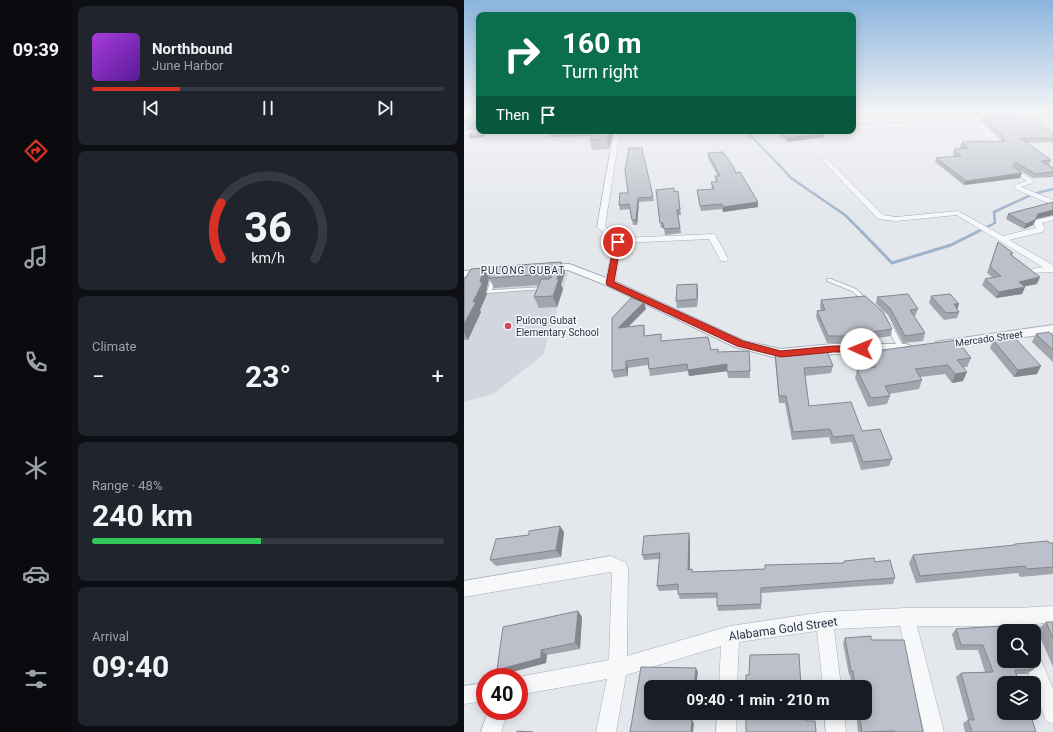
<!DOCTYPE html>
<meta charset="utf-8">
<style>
body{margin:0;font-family:Roboto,sans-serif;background:#20242c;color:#f1f3f6;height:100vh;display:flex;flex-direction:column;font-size:15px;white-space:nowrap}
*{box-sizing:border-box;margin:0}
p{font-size:13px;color:#9ea1a6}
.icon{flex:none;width:22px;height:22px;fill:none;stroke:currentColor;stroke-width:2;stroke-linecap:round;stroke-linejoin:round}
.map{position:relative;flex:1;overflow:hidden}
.drawer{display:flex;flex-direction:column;gap:6px;padding:6px;background:#0d0f14;width:392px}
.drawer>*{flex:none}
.guide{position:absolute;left:12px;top:12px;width:380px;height:122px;border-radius:8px;box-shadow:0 2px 10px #0003;background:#0b6e4f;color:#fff;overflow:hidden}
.tools{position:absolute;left:533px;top:624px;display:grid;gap:8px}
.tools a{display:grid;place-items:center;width:44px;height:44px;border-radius:8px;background:#171b24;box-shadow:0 2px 10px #0003;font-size:20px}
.speed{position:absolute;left:12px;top:668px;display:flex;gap:8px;font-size:20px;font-weight:700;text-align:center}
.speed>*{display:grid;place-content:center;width:52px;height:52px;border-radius:50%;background:#171b24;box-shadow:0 2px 10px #0003;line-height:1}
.speed .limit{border:6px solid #d22;background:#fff;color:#111}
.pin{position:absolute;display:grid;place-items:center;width:34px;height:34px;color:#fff;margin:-17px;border:2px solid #fff;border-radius:50%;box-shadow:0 1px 4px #0007}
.me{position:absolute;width:44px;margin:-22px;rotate:271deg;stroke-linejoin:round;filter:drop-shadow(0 0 3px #0008)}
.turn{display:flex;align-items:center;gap:14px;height:84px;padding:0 20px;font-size:18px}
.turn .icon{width:52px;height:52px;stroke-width:2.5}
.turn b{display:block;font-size:28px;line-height:34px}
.then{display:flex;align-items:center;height:38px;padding:0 20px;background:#0003;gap:8px;font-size:15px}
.big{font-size:30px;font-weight:700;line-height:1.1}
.drawer .tile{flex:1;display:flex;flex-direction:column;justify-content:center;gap:6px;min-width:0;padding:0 14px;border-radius:8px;background:#20242c}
.drawer .dial{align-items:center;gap:0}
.dial svg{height:104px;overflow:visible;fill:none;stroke:#363941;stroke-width:7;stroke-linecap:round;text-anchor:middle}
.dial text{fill:#f1f3f6;stroke:none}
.song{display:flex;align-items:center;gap:12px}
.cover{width:48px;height:48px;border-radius:6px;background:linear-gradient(135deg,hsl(280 70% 55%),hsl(270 70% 35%))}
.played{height:4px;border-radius:2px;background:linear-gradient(90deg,#d93025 25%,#363941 25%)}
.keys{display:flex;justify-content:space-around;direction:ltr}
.heat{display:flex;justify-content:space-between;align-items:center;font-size:22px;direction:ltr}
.charge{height:6px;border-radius:3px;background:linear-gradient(90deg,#34c759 48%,#363941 0)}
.trip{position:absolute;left:180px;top:680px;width:228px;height:40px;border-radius:8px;background:#171b24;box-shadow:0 2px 10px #0003;font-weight:700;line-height:40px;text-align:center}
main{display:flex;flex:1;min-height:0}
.tab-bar{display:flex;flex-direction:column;width:72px;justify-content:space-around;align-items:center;background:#090b0e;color:#9ea1a6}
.tab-bar .icon{width:28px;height:28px}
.tab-bar .on{color:#d93025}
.tab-bar b{font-size:18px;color:#f1f3f6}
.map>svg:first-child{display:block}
.built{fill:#d2d6de}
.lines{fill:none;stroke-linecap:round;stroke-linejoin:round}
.stream-far2{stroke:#9fb4cc;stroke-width:2}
.stream-far1{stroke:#9fb4cc;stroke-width:2.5}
.stream{stroke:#9fb4cc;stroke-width:3}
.service-casing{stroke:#a9aeb7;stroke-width:1.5}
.minor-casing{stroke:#a9aeb7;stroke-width:1}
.tertiary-casing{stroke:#a9aeb7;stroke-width:2}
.service{fill:#f7f8fa;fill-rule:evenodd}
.minor{fill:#f7f8fa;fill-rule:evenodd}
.tertiary{fill:#f7f8fa;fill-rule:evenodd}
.wall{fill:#a1a5ae}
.shaded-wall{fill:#83868d}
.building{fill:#bbc0ca;stroke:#83868d}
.route{fill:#d93025;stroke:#8d1f18}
.poi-dot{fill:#d1495b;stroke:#f4f6f9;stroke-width:1.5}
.labels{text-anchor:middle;stroke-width:3;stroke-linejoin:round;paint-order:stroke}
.far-quarter-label{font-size:10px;letter-spacing:1px;fill:#1d2536;stroke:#f4f6f9}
.poi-label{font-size:10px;fill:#2b3445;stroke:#f4f6f9;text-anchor:start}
.street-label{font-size:10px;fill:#2b3445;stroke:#f4f6f9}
.near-street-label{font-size:12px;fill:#2b3445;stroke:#f4f6f9}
</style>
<main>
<nav class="tab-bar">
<b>09:39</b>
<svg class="icon on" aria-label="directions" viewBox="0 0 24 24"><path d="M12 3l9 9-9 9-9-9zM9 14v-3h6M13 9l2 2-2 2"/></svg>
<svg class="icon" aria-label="music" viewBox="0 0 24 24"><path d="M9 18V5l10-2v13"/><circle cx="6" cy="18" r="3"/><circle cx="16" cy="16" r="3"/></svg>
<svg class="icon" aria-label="phone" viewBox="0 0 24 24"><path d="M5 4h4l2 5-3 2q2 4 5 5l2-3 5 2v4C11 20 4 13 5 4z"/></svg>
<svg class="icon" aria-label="climate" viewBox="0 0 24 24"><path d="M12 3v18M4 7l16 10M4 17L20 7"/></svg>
<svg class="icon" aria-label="car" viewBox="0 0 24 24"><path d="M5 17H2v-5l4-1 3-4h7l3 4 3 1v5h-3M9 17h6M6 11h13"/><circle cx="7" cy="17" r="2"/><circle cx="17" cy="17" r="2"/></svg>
<svg class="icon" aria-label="filters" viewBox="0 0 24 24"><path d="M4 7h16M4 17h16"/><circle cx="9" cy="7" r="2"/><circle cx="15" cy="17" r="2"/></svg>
</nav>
<section class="drawer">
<div class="tile">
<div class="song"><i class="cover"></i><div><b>Northbound</b><p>June Harbor</p></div></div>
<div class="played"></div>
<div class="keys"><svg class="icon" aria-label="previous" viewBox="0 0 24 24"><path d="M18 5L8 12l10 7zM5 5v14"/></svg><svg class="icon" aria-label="pause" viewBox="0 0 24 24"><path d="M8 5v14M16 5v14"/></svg><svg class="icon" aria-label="next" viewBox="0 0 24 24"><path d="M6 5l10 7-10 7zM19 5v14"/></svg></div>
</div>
<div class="tile dial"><svg viewBox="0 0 100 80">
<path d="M14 69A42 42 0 1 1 86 69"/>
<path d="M14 69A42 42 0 0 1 14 26" stroke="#d93025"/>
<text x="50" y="56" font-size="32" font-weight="700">36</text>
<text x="50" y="72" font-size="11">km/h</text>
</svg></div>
<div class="tile"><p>Climate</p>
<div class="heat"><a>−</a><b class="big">23°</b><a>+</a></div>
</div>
<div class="tile"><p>Range · 48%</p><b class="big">240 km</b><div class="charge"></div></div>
<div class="tile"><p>Arrival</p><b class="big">09:40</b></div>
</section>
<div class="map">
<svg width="589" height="732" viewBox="0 0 589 732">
<rect width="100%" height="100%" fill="#e4e7ec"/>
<!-- built -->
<path class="built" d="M104,273L79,355L29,394L0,402V279Z"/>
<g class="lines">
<!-- stream-far2 -->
<path class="stream-far2" d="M282,131L315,165"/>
<!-- stream-far1 -->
<path class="stream-far1" d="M314,164L327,178L381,215L399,233
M569,194L589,189
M511,233L531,223L530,212L567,195"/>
<!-- stream -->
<path class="stream" d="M398,232L428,263L487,245L513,232"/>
<defs>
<path id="service" d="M28,275H32V276L28,290L80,287L82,288L80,289L23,293V292Z
M363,279H367L392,289L406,302V303H402L388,291L363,281Z
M425,323L428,325L441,350L440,351L438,352L435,350L422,325Z"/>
<path id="minor" d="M471,111H476L482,118L481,119H477Z
M513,111H518L524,118L523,119H519Z
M556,111H561L569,118L564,119Z
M586,111H589V113Z
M509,116L536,140V142L492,144L491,143L494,141L529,140L507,119V117Z
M0,131H38L35,133L0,135Z
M150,131H156L141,226L156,238L251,234L264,259L263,261H257L245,239L158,243L151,283L149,285H143L141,283L150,242L133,227Z
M359,159H363L419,215L432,217L494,211L539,236L572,228L570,224L572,220L589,216V220L578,223L581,228L578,232L545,240L589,265V272L567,273L566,271L567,269L579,267L493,215L432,221L414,219L359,161Z
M551,168L571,182L557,187L589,200V205L551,189V185L563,181L549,171V169Z
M147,556L162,563L164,569L163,656L266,626L360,612L442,608H553L589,606V622L564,625L567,631H549L547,626H453L480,732H460L436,626L370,629L377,687H359L353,631L275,642L273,687H255L257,646L162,675L152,732H132L143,679L55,695L54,677L145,660L148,573L146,572L0,597V581Z
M570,652L575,655L589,689V724L582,721L570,688V683H568L560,661H570Z
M21,683V701L0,704V686Z
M24,711H44L37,732H17Z
M253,713H273L272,732H252Z
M360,713H380L382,732H362Z"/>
<path id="tertiary" d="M589,114V118L389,123V119Z
M105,264L150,281L280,341L317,349L369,344H442L447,346L449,349L447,352L442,354H369L317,359L271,347L142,285L104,270L81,271L75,268L81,265Z
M46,268L52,271L50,273L0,277V271Z
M589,325V333L477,349L472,348L470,345L472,342L477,341Z"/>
</defs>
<!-- service casing -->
<use href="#service" class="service-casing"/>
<!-- minor casing -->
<use href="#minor" class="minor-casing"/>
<!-- tertiary casing -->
<use href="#tertiary" class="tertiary-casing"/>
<!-- service -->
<use href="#service" class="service"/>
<!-- minor -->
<use href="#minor" class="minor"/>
<!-- tertiary -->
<use href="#tertiary" class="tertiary"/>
</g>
<!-- wall -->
<path class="wall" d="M15,111V130H3L0,121Z
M479,111H515L514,114H483Z
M520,111H555L554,113L523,114Z
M518,117L589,133V142L562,143L587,160L585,165H584L589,168V177L569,178L550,167L558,173L556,178L500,185L471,162L472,158L491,157L489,155L490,150H491V149H499L496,147L498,142L537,141V139L517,121Z
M85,131H150L145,149L128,150L126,140L127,136L87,137Z
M313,131H358L360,134V137L323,142Z
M178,148L179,157L190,201L175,202L173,225H169L166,209L156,210L155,205L164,193Z
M244,153L272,173L294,207L259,212L258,209L237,211L233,190L248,189L247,182H252L251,176H254L244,158Z
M192,190L210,192L214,191L217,215H214L217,233L201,235L200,228H197Z
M589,202V215L572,219L569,225L560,229L542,219L544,214Z
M534,242L548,255L573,284L560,286L561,287L558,294L532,298L518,285L521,279L528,277L523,273Z
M97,262L101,272L97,285L99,289L93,307L75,308L70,297L75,285L30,288L25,278L22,292L23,294L16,310L17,312L4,340H0V280L25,278Z
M233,284L234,291L233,307L213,308L212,301Z
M467,296L493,309L495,312L493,318L480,320L465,303Z
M413,297L454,309L451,316H450L461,333L459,341L439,343L424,315L412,304Z
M357,300L428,329L427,336L380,343H363L352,317L353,311L357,310L356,307Z
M182,309L164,327L180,325L181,336L198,341L254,352L286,371V378H264L263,371L225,376L224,371L186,376L184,365L164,368V376L150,378L148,371V318Z
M572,334L589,336V362L568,342Z
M529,340L573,374L550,377L526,348Z
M311,352L369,366L367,373L341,376L345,406L398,431L428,459L425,466L397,470L388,442L367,444L365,437L328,440L321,403H315L311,359Z
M404,352L507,358L503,367H500L499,381L488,383L481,374L456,377L458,380L455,389L425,394L426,396L423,404L404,407L391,378L393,370L406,368L403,361Z
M100,532L97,557L32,566L26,560Z
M226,539V570L228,569L229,572L301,569L380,563V561L411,562L431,578L429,584L297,593V609L254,611L253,606V598L216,599L214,594V590L195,591L193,586L195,559L180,560L178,555Z
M585,543H589V574L556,577L554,573L452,583L445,563L449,555L549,546L551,544Z
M118,617L116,649L83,655L82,663L40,674L33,670Z
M582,622H589V667L573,630Z
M537,626L540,661L570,669L563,674H552L572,732H501L499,723L504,720L492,677L497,673L521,672L514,650H492L488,634L492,629Z
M381,638L407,640L459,732H394L392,713H401V687H388L386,675H385L379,643Z"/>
<!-- shaded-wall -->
<path class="shaded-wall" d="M145,131H150L145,149L143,139Z
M294,131H308L294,132Z
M20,133L21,135L20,137L6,139L5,136Z
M360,134V137L323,142V138Z
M558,173L556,178L500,185L502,181Z
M174,198L175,202L173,225L172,220Z
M294,202V207L259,212V207Z
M589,210V215L572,219L574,214Z
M571,220L569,225L560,229L562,224Z
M97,262L101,272L97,285L99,289L93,307L89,296Z
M20,268L25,278L22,292L16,281Z
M576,277L573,284L552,288L555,282Z
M18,284L23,294L16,310L17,312L4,340L0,333V324L9,302Z
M233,284L234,291L233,307Z
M561,287L558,294L532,298L535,292Z
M180,302L182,309L156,335L154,328Z
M490,304H495L493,310Z
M162,361L164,368V376L162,369Z
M263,364L264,371L225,376L224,370Z
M577,366L573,374L550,377L554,370Z
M503,372L499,381L488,383L491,374Z
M96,526L100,532L97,557L92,550Z
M225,533L226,539V575L224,570Z
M114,611L118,617L116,649L111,643Z
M77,650L83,655L82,663L40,674L33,670Z
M232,668L234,672L232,687H230Z
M227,713H229L228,721L230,723L229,732H227L226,720Z"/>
<!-- building -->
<path class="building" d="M7,111H15V122H0Z
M565,116L589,133V138H556L587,160L577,161L589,168V172L571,174L552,162L549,166L558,173L502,181L472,158L497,156L490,150H492L491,149L505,148L498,142L541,141L539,138L538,135L518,117Z
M130,131H145L143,139L126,140Z
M316,131H358L360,134L323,138Z
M6,133H20L19,135L5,136Z
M165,148H178L179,157H180L189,197L174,198L172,220H168L165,204L155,205L156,193H164L161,170Z
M259,152L269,166L272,173L276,172L294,202L259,207L258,204L236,206L233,190L250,189L247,182H253L251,176H256L244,153Z
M210,188V192L214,191L216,210H213L216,228L200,229L199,223H196L192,190Z
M589,202V210L574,214L571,220L562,224L544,214Z
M534,242L549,253L546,254L576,277L555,282L561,287L535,292L521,279L537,276L526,267Z
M97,262L93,279H95L89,296L70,297L77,279H85L88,277L87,275L84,274L25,278L28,267Z
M20,268L16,281L18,284L9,302H12L0,324V280L7,269Z
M233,284V299L212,301L213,285Z
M444,294L454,309L446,310L461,333L441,336L426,308L413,297Z
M486,294L495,304H490L495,312L482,313L467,296Z
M401,296L419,312L428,329L381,336H364L353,311L361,310L357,300Z
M167,298L180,302L154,328L180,325V336L197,334V341L244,337L247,350L254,349V352L285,351L286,371L263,372V364L224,370L223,364L185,369L184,358L162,361V369L148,371V318Z
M585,332L589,336V350L572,334Z
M550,337L577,366L554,370L529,340Z
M493,340L507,358L493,360L503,372L491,374L484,365L451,369L458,380L421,386L426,396L407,398L393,370L412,367L404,352Z
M362,349L369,366L340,368L345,406L387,402L398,431L416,429L428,459L399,462L389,435L369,437L366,429L329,432L322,396H315L311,352L317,353Z
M96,526L92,550L26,560L32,539L65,535V531Z
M225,533L224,570L228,569V572L301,569V565L380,563V561L410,558L411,562L426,560L431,578L297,588V604L253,606V593L214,594V584L193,586L196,553L178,555L180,536Z
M584,541L585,543H589V567L563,569L561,566L456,576L449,555L551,545V544Z
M114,611L111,643L77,650V658L33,670L39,627Z
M582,622H589V638Z
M537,626L540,635V661H567L570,669L551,670L555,683H540V713H566L572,732H508L504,720H510L497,673L529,672L519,645H497L492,629Z
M407,636V640H440L459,732H431L430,731L398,732L395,713H401V687H391L389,671H387L381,638Z
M335,654L337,687H282V675H285L286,655Z
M177,667L232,668L230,687H187V713H227L226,720H228L227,732H166Z
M282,713H341L342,721H351L352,732H282Z
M53,731L69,732H53Z"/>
<!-- sky -->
<linearGradient id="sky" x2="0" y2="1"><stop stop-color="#8bb4dd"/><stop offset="0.52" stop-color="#f3f4f6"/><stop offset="1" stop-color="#f3f4f6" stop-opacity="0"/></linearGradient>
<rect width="589" height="214" fill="url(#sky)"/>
<!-- route -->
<path class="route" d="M151,240L157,242L150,282L279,341L317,351L369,346H397L401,349L397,352H369L317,357L273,346L143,285L142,283Z"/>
<!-- markers -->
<circle class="poi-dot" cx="44" cy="326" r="4"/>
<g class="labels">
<!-- far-quarter labels -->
<g class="far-quarter-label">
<text x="59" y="274">PULONG GUBAT</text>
</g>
<!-- poi labels -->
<g class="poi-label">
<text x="52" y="324">Pulong Gubat<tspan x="52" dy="12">Elementary School</tspan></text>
</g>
<!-- street labels -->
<g class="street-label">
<text transform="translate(525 338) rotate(-8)" y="4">Mercado Street</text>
</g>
<!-- near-street labels -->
<g class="near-street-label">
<text transform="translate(319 629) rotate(-8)" y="4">Alabama Gold Street</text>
</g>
</g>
</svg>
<div class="tools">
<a><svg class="icon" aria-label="search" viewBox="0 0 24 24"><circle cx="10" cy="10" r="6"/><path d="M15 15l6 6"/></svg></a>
<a><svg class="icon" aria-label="layers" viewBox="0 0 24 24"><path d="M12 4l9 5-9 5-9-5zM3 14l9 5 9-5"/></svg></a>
</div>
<div class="speed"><div class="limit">40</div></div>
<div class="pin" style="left:154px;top:242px;background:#d93025"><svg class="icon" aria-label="arrive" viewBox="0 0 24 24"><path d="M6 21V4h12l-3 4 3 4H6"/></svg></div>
<svg class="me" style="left:397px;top:349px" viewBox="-20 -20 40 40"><circle r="19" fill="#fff"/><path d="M0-13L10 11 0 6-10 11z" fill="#d93025"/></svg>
<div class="trip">09:40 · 1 min · 210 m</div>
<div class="guide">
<div class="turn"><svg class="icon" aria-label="right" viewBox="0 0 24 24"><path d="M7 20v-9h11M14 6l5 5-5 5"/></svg><div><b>160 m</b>Turn right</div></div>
<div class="then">Then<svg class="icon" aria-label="arrive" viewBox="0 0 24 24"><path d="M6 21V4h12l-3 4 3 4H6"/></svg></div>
</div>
</div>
</main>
